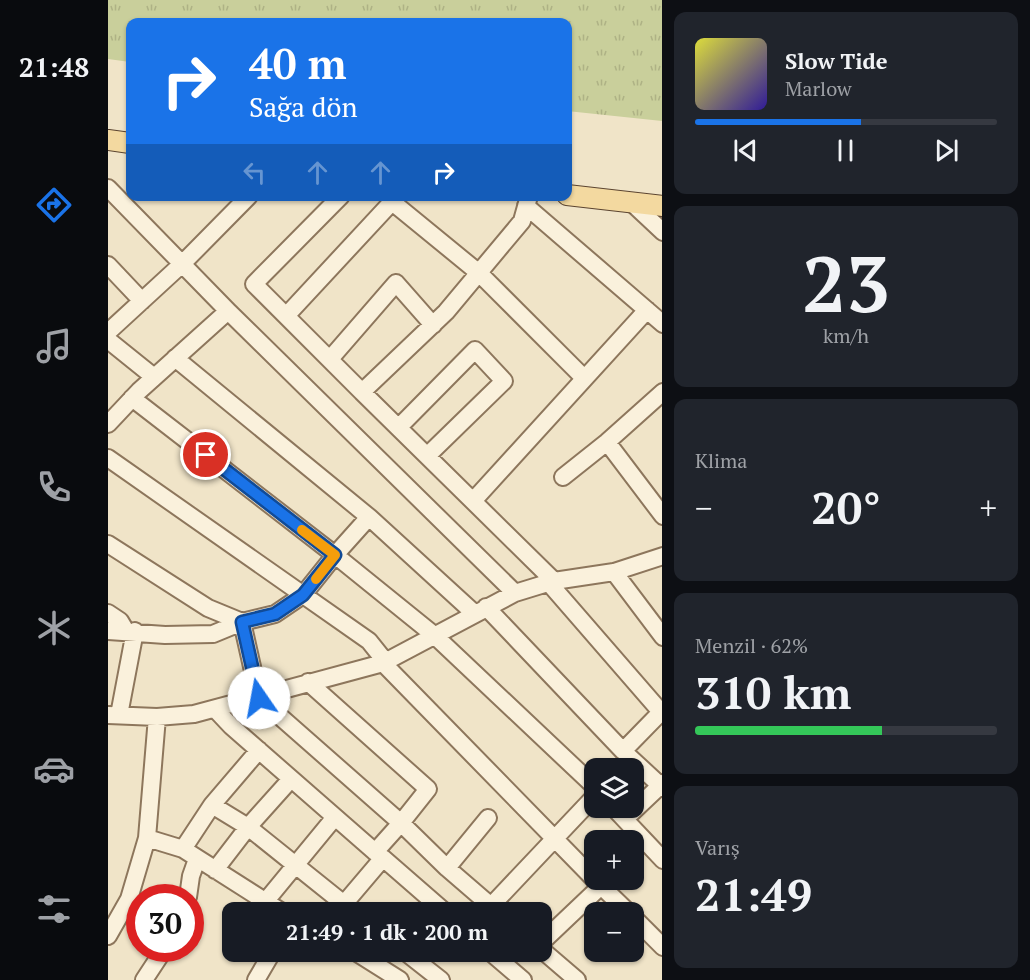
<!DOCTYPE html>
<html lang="tr">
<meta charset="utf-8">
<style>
body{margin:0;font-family:"PT Serif",serif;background:#20242c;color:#f1f3f6;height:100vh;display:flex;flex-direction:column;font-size:22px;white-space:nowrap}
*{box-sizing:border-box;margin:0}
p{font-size:20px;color:#9ea1a6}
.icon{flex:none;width:33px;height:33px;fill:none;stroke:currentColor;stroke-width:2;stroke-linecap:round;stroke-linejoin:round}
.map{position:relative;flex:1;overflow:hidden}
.side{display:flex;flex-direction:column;gap:12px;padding:12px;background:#0d0f14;width:368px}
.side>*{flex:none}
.guide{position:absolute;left:18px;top:18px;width:446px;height:183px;border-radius:12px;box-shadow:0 2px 4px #0004;background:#1a73e8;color:#fff;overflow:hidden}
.controls{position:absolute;left:476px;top:758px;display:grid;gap:12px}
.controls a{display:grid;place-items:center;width:60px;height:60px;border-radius:12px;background:#171b24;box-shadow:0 2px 4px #0004;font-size:30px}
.speed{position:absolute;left:18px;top:884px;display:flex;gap:12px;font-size:30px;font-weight:700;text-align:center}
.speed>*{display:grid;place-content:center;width:78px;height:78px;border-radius:50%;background:#171b24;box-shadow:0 2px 4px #0004;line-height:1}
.speed .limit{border:9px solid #d22;background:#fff;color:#111}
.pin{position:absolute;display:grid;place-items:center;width:51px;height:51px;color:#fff;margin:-26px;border:3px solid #fff;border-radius:50%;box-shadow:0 2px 6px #0007}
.me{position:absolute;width:66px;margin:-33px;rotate:348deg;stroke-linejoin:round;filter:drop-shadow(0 0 4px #0008)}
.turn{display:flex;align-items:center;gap:21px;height:126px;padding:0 24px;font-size:27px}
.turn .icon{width:78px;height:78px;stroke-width:2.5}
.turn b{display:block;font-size:42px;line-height:51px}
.lanes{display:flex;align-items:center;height:57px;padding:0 24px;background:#0003;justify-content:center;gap:30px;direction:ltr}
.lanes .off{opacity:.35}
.big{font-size:45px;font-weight:700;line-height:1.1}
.side .card{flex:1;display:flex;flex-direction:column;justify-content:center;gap:9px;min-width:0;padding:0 21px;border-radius:12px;background:#20242c}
.side .dial{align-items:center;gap:0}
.dial b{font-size:78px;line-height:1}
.song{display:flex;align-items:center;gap:18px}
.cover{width:72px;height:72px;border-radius:9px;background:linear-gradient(135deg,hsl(60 70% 55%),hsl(250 70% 35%))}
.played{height:6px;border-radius:3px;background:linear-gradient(90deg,#1a73e8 55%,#363941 55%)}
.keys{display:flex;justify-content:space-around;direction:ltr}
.heat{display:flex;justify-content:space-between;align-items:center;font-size:33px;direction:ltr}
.charge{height:9px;border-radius:4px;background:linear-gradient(90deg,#34c759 62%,#363941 0)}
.trip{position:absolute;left:114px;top:902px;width:330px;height:60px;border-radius:12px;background:#171b24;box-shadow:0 2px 4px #0004;font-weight:700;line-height:60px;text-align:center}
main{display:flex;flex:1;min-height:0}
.tabs{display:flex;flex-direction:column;width:108px;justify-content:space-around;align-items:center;background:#090b0e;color:#9ea1a6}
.tabs .icon{width:42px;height:42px}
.tabs .selected{color:#1a73e8}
.tabs b{font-size:27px;color:#f1f3f6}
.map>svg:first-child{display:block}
.grass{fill:url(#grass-tufts)}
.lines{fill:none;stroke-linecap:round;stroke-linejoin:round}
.minor-casing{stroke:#8d765c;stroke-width:20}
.major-casing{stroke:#5b4430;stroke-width:22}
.minor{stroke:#faf1dc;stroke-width:16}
.major{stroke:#f3d9a0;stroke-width:20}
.route-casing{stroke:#114b97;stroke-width:15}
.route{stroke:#1a73e8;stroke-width:10}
.slow{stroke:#f59e0b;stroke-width:10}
</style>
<main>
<nav class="tabs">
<b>21:48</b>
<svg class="icon selected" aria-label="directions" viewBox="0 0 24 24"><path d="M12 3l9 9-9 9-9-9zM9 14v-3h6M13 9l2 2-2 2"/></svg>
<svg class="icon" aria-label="music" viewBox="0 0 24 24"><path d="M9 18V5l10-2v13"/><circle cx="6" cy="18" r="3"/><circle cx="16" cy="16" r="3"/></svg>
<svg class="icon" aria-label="phone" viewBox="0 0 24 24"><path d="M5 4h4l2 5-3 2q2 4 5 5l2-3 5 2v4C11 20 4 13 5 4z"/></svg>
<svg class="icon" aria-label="climate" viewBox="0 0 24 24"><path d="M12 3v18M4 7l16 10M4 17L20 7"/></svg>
<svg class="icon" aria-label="car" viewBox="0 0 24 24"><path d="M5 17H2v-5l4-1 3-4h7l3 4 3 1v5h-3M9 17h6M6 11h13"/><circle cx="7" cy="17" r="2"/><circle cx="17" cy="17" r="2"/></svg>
<svg class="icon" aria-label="filters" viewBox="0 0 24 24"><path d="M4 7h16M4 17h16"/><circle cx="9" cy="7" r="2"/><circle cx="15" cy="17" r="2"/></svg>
</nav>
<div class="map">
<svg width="555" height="980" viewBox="0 0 555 980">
<defs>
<pattern id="grass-tufts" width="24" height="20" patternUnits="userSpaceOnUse" patternTransform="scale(1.5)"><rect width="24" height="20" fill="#c9cf9b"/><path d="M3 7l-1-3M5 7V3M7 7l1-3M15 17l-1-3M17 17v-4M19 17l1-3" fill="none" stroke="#aeb285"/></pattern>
</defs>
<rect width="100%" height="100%" fill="#f0e4c8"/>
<!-- grass -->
<path class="grass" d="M0,0H554V121L459,111V22H22V62L0,59Z"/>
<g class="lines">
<defs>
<path id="minor" d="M0,188L120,311L407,593
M233,196L146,284L254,392L338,312L414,221L421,196
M283,201L371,273L476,378
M524,203L555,232
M418,206L555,324
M0,265L34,301
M178,316L282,204L286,196
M0,332L74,264L141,196
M0,340L46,377
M67,358L261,517L227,555L326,635L486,786
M222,359L288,283L325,325
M254,392L446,581
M24,398L227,555L195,595L167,614L134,622L151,698L293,823L339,868L390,912
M0,424L31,391L120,311
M291,427L367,350L396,381L319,456
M499,442L555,516
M0,458L261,641L273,656L275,663L486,879
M455,477L499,442L555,392
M365,501L539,310
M261,517L366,613
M0,544L100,608L134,622L105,634L57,635L0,631
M506,572L555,637
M441,583L553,712L515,751
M378,607L515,751L555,788
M0,613L12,621L18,631
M200,682L320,789L293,823L267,852
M107,709L123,726L274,858
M0,715L49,717L86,714L275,663L407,593L446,581L506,572L555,556
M11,715L27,631
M104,805L140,827L246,912
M505,807L555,860
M517,819L555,783
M39,838L75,849L174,912
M75,849L104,805L151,750
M339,868L380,818
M107,870L140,827L183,779
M486,879L520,912
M80,897L83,876L89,859
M157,902L227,817
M383,906L486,797
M230,911L275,858L337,912
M525,917L555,947
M0,936L21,899L39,838L49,717
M434,942L493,886
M434,950L469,980
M246,951L292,980
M296,951L333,980
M381,951L415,980
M36,980L57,948
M148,980L165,951"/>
<path id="major" d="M0,140L22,143
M459,195L555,206"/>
</defs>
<!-- minor casing -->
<use href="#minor" class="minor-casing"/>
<!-- major casing -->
<use href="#major" class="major-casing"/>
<!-- minor -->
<use href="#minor" class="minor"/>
<!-- major -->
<use href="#major" class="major"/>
</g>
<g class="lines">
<defs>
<path id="route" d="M98,455L227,555L195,595L167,614L134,622L151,698"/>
</defs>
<!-- route casing -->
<use href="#route" class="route-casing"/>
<!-- route -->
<use href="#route" class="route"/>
<!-- slow -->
<path class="slow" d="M194,530L227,555L208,579"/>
</g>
</svg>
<div class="controls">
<a><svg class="icon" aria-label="layers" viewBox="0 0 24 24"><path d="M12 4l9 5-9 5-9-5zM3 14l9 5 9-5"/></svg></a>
<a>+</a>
<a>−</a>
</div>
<div class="speed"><div class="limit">30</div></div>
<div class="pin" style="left:98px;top:455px;background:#d93025"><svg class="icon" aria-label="arrive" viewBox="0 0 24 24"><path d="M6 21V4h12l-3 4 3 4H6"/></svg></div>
<svg class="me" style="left:151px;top:698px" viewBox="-20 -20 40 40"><circle r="19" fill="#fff"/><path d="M0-13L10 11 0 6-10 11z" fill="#1a73e8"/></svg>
<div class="trip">21:49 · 1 dk · 200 m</div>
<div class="guide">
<div class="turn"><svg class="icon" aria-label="right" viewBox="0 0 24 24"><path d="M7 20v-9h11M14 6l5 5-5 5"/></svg><div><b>40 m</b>Sağa dön</div></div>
<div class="lanes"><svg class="icon off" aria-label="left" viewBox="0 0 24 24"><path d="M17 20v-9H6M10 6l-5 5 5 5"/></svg><svg class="icon off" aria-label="ahead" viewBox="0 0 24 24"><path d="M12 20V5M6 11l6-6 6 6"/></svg><svg class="icon off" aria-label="ahead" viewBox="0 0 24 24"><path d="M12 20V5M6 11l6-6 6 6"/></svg><svg class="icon" aria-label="right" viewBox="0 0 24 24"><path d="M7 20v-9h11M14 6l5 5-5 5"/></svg></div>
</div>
</div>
<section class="side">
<div class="card">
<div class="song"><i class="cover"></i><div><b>Slow Tide</b><p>Marlow</p></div></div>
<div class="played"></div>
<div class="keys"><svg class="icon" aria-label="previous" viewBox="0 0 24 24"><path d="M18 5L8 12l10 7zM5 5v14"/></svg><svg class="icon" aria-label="pause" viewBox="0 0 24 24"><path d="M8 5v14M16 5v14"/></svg><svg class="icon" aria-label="next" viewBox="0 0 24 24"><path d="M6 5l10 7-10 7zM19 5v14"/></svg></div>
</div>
<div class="card dial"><b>23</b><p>km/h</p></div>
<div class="card"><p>Klima</p>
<div class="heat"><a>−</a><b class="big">20°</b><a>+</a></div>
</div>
<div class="card"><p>Menzil · 62%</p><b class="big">310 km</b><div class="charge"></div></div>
<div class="card"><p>Varış</p><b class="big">21:49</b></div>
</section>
</main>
